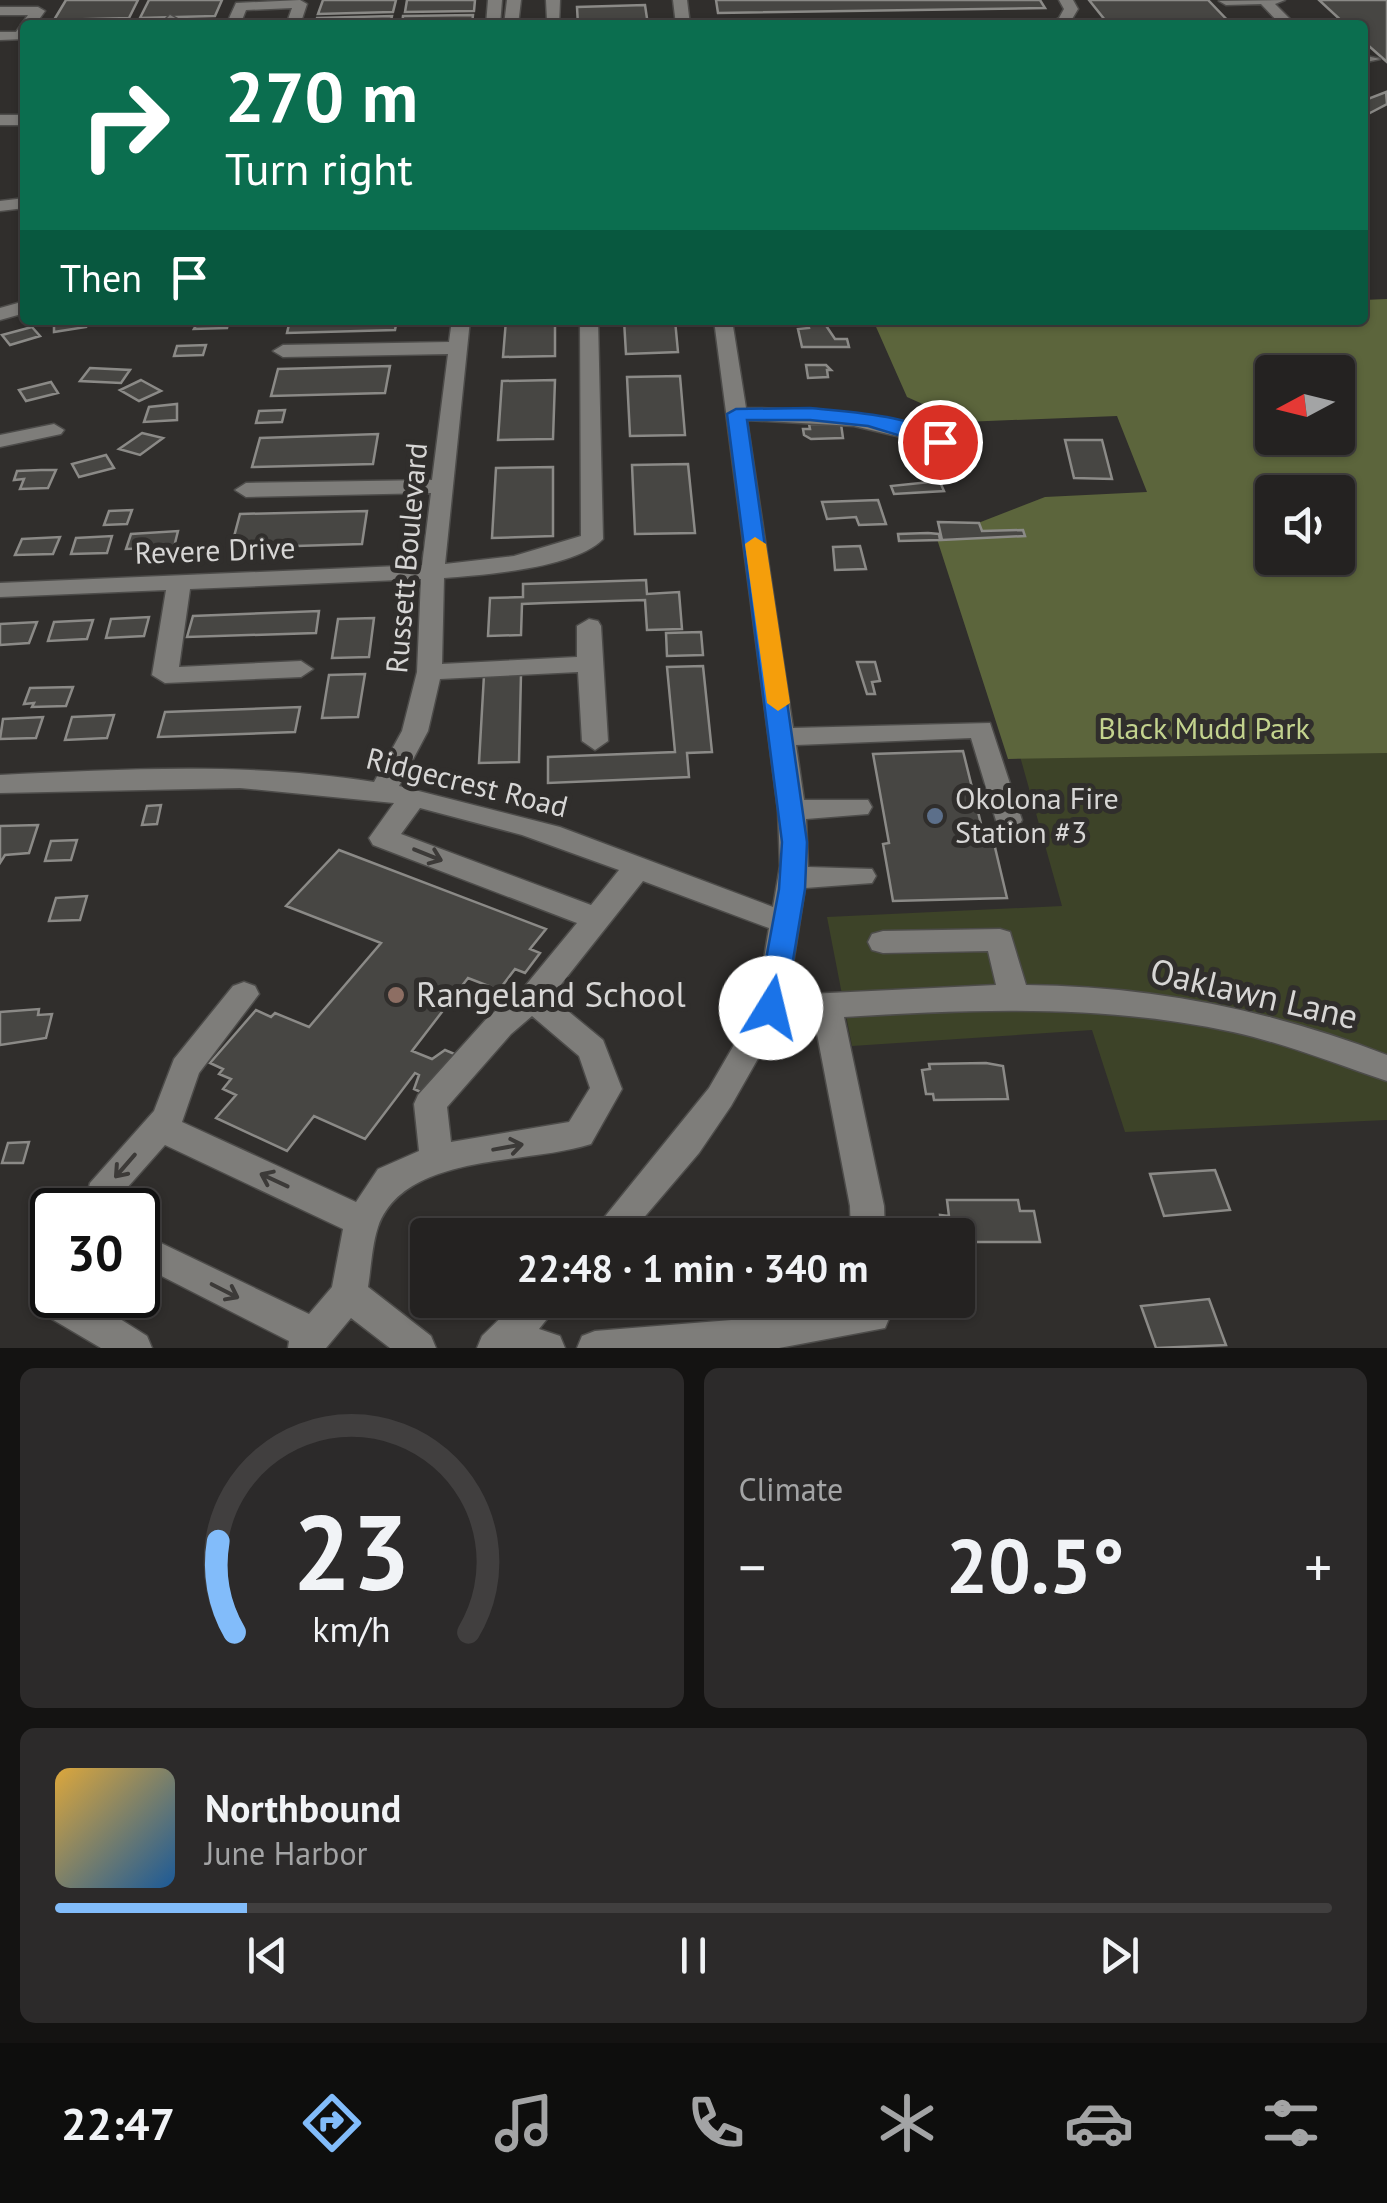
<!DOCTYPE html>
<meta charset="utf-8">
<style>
body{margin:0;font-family:"PT Sans",sans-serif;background:#2c2a2a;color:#f1f3f6;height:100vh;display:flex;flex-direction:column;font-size:38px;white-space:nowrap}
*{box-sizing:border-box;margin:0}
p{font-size:32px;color:#a3a4a5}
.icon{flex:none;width:55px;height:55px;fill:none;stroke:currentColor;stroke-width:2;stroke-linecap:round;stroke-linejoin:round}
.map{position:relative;height:1348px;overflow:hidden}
.details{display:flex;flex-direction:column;gap:20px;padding:20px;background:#141312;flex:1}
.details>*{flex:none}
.hud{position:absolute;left:20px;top:20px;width:1348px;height:305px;border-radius:10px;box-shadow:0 2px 8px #0004,0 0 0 2px #413f3f;background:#0b6e4f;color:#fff;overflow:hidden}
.needle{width:65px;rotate:263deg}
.fabs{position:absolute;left:1255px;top:355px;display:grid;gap:20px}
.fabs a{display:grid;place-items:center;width:100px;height:100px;border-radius:10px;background:#242221;box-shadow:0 2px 8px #0004,0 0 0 2px #413f3f;font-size:50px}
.speed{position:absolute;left:30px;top:1188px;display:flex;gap:20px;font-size:50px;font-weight:700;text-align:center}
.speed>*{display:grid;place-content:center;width:130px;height:130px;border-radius:50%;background:#242221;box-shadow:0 2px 8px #0004,0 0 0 2px #413f3f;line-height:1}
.speed .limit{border:5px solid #111;border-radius:15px;background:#fff;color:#111}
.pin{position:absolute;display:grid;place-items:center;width:85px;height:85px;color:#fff;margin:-42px;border:5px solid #fff;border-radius:50%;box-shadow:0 2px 10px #0007}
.me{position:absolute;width:110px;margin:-55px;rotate:9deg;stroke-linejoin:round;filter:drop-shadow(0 0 8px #0008)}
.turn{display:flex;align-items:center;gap:35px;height:210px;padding:0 40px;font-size:45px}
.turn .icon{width:130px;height:130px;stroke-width:2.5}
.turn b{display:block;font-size:70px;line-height:85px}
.then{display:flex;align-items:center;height:95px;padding:0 40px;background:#0003;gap:20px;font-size:38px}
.big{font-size:75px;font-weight:600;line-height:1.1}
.details .tile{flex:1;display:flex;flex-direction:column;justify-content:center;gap:15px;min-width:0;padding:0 35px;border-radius:15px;background:#2c2a2a}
.details .dial{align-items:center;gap:0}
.dial svg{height:260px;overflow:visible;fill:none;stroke:#413f3f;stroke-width:7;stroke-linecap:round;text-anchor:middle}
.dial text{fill:#f1f3f6;stroke:none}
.song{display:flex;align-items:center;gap:30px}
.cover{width:120px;height:120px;border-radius:15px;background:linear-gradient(135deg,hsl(40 70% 55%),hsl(210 70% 35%))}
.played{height:10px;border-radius:5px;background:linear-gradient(90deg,#82bcfa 15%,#413f3f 15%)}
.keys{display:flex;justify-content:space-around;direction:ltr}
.heat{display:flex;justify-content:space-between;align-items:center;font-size:55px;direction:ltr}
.details .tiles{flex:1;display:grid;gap:20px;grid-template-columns:1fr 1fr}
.tile:last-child{grid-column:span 2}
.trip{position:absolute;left:410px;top:1218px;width:565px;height:100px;border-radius:10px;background:#242221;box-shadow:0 2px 8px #0004,0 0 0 2px #413f3f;font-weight:600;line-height:100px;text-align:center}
.tab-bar{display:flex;height:160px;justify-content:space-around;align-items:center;background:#0e0e0d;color:#a3a4a5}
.tab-bar .icon{width:70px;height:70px}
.tab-bar .on{color:#82bcfa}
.tab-bar b{font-size:45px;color:#f1f3f6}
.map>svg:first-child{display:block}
.green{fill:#3d4328;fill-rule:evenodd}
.forest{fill:#5c653c;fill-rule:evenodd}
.building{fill:#474643;stroke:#8b8a87;stroke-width:2.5}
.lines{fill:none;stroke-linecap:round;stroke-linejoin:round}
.minor-casing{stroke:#4d4c4a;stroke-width:3}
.minor{fill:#7e7d7a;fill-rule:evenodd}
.oneway{stroke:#3c3a38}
.route{fill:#1a73e8;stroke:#114b97;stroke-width:2.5}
.slow{fill:#f59e0b}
.service-dot{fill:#5c6f8a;stroke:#302e2c;stroke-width:4}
.education-dot{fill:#8d6e63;stroke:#302e2c;stroke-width:4}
.labels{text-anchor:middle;stroke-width:10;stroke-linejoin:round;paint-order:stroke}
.street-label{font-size:30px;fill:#d7d6d5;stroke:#302e2c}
.park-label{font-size:30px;fill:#c3d38e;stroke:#302e2c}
.poi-label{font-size:30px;fill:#d7d6d5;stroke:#302e2c;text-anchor:start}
.near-street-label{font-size:35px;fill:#d7d6d5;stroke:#302e2c}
.near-poi-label{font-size:35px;fill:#d7d6d5;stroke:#302e2c;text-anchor:start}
</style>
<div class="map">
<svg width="1387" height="1348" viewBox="0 0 1387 1348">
<rect width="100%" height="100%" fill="#302e2c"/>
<!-- green -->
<path class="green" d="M1387,392V1120L1125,1132L1092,1030L852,1046L827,917L1062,906L961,546L1171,506L1272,438H1338ZM1272,492H1338V558H1272Z"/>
<!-- forest -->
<path class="forest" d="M1387,299V753L1008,759L937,539L1045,497L1147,492L1117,416L963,422L907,397L873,320H1362L1363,300ZM1272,372H1338V438H1272ZM1272,492H1338V558H1272Z"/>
<!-- building -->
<path class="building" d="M66,0H138L129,18L54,20Z
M149,0H222L215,16L140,18Z
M323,0H396L393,12L318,14Z
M407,0H475L474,11L405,12Z
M716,0H1040L1045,8L718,13Z
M1089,0H1208L1232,25H1109Z
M1319,0H1387V62L1362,40V25H1346Z
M645,5L648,25H578L577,7Z
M473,15L472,25H402L403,16Z
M392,16L390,25H315L317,18Z
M1386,92L1387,104L1370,113L1362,110V97L1368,99Z
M86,320V327L54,332V321Z
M229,320L227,328L194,329L199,320Z
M290,320H397L395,330L287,333Z
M506,320H555V356L503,357Z
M624,320H675L678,352L626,354Z
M808,324H825L835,339H847L849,347H802L798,329L809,328Z
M32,327L40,336L10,345L2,335Z
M206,345L203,355L174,356L177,346Z
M806,365H826L831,370H827L828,377L808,378Z
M390,366L385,393L271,396L278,369Z
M90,368L130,370L121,383L80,381Z
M680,376L685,435L630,436L627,377Z
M141,380L161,391L139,401L120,390Z
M555,380L553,439L498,440L502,381Z
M51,382L58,393L26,401L19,390Z
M177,404V420L144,422L149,407Z
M285,410L282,422L256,423L259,411Z
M809,424H841L843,438L811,439L804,435L803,429H810Z
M142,433L163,438L140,455L119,449Z
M378,434L373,464L252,467L260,438Z
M1065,440H1102L1112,479L1074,478Z
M106,455L114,468L79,477L72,464Z
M688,464L695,533L635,534L632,465Z
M553,467V536L492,538L496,468Z
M41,470H56L48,488L20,489L24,479L14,480L17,471Z
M930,482H940L944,491L894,494L891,486Z
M878,500L886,524L859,525L856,517L827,519L822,502Z
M132,510L127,524L104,525L109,511Z
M367,511L362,544L231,548L240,514Z
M938,522L979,523L982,531L1023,530L1025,536L942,540Z
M178,531L174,547L126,549L131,534Z
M928,533L939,534L940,540L899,541L898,534Z
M112,536L107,553L71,554L76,538Z
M60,537L53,554L15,555L22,539Z
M860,546L866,569L835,570L833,547Z
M646,580L647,594L679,592L682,629L647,630L645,600L546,603L522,604L521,635L488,636L490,598L523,597V584Z
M319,611L316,633L187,637L193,616Z
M149,617L144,636L106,638L111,619Z
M374,618L369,657L332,658L338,619Z
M93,620L87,639L48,641L54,622Z
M37,622L29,643L0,645V624Z
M701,632L703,655L667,656L666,633Z
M857,662H875L880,681L872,682L875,694H867Z
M703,666L712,752L687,753L689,777L548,783V757L675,752L667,667Z
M365,674L358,717L322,718L329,675Z
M521,674L519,762L479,763L484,675Z
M73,687L66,706L32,707L34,703L24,704L30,688Z
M300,707L295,732L158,737L165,712Z
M114,715L107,738L65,740L72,717Z
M43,717L36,738L0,739L3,719Z
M963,751L985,840L993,839L1007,898L893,901L883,844L889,843L873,754Z
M161,805L157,824L142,825L147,806Z
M38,825L29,853L5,855L0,863V826Z
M77,840L71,860L45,861L51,841Z
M339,850L546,929L530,949L540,953L525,973L515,969L499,990L468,978L412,1051L432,1059L445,1050L457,1055L427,1095L414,1089L419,1075L415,1073L365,1139L314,1116L287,1151L216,1118L236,1095L223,1089L231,1079L219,1074L223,1069L210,1063L256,1010L271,1017L275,1013L309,1027L381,943L286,906Z
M87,896L80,920L49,921L56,898Z
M39,1009L38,1015L52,1014L46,1038L0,1045V1012Z
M986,1063L1003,1066L1008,1099L934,1100L933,1094H926L922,1070L930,1069L929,1064Z
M29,1142L23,1163H2L8,1143Z
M1215,1170L1230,1210L1164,1216L1150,1174Z
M947,1200H1018L1020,1211H1034L1040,1242H958V1235L942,1232L940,1215L949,1216Z
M1209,1299L1226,1345L1156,1348L1141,1306Z"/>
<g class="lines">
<defs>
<path id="minor" d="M300,0L307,4L300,25H286L292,8L246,10L240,25H226L236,3Z
M488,0H502L500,25H486Z
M507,0H521L518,25H504Z
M546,0H560L559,25H535L547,20Z
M673,0H687L690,25H676Z
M1059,0H1073L1078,9L1069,24L1046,25L1059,18L1064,9Z
M1285,0L1275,4L1296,25H1281L1261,4L1226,5L1219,1Z
M0,7H38L45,11L35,25H25V39L0,40V32H16L28,15H0Z
M170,15L177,19L174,25H160Z
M1362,55L1380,59L1362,63Z
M0,115H25V125H0Z
M25,198V208L0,211V201Z
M25,301V313L0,320V308Z
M452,320H470L445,564L514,556L581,536L580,320H598L603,539C576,568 484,575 444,578L442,664L577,657V626L589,619L598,621L601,626L608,741L595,750L582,741L578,672L440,679L428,731L399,786L560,827L773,907L780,866L778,810L714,320H732L746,408C799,408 939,416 977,454L966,460L901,437L854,426L747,420L793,728L990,723L1022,820L1018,827H998L971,738L796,745L804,800H868L872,807L868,814L806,819L808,867L872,869L876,876L872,883L805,888L788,995L996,985L988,951L883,953L872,950L868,942L872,934L883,931L1000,929L1010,932L1026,985C1149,986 1272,1010 1387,1055V1081C1336,1064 1287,1044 1233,1032C1104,1004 976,1009 844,1017L884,1206L885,1235H851L850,1206L814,1018L780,1020L731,1106L699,1153L629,1235H590L709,1088L756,1007L769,928L643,881L551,997L603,1040L622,1089L591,1144C528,1165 404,1152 378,1227C372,1245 371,1268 368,1287L431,1336L436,1348H390L351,1318L326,1348H288L289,1341L138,1264V1232L309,1314L332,1287L343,1229L165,1145L118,1198L117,1210H83L90,1183L154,1111L174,1059L233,986L244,982L255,986L259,994L199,1073L182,1122L356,1202L378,1169L419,1151L414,1104L418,1095L489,1016L521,991L577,923L373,845L369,838L394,803L240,788L0,793V775C124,769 251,762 374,782L402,731L417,672L421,579L190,589L179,667L301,661L313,669L301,677L165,683L152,675L166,590L0,597V583L422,565L431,493L246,497L235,490L246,483L432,480L448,354L283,357L273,351L283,345L449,342ZM420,808L522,835L619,870L591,905L401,834ZM532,1016L579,1056L590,1088L569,1122L451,1142L447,1107L511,1034Z
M54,424L64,430L61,434L0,447V435Z
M52,1283V1295H82L147,1336L152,1348H101L45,1315L40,1303Z
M519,1300H562L539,1329L560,1336L565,1348H477L482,1336Z
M854,1300H890V1316L885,1328L779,1348H577L582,1336L595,1331L756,1318Z"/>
</defs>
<!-- minor casing -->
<use href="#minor" class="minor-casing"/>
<!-- minor -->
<use href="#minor" class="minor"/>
</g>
<!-- one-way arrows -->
<defs><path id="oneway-shaft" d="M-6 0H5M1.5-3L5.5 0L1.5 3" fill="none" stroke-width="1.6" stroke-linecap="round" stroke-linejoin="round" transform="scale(2.5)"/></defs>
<g class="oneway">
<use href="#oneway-shaft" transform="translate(428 855) rotate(22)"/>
<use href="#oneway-shaft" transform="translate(508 1147) rotate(-10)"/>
<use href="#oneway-shaft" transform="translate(125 1166) rotate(131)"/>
<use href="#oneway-shaft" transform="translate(274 1180) rotate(-155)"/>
<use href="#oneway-shaft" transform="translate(225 1291) rotate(27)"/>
</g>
<!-- route -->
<path class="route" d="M810,408C849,412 920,415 949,442L940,448L868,426L810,420H747L807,842L805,889L785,1008L781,1015L771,1019L761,1015L757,1008L779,889L782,842L727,414L736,409Z"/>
<!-- slow -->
<path class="slow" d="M755,537L766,544L790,703L778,711L767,703L745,544Z"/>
<!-- markers -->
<circle class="service-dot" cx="935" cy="816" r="10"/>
<circle class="education-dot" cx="396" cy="995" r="10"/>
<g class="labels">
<!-- street labels -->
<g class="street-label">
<text transform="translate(215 551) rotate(-2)" y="10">Revere Drive</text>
<text transform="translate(407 558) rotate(-85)" y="10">Russett Boulevard</text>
<text transform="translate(467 783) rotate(14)" y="10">Ridgecrest Road</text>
</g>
<!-- park labels -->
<g class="park-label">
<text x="1204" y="739">Black Mudd Park</text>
</g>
<!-- poi labels -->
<g class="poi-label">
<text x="955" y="809">Okolona Fire<tspan x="955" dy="34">Station #3</tspan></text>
</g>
<!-- near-street labels -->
<g class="near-street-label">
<text transform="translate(1254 994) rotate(13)" y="12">Oaklawn Lane</text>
</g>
<!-- near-poi labels -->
<g class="near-poi-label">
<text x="416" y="1007">Rangeland School</text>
</g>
</g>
</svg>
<div class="fabs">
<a><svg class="needle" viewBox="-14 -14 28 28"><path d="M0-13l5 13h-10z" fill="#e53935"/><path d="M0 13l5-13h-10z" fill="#a3a4a5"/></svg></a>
<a><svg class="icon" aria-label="sound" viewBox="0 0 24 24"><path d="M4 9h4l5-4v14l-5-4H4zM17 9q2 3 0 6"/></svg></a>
</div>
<div class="speed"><div class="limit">30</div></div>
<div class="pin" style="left:940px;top:442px;background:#d93025"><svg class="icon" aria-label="arrive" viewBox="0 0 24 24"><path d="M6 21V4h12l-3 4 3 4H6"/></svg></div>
<svg class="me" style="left:771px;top:1008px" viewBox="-20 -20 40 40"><circle r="19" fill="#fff"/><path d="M0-13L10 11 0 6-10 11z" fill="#1a73e8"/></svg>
<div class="trip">22:48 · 1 min · 340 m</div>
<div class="hud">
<div class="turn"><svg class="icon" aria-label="right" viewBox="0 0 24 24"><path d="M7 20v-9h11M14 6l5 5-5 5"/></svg><div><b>270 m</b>Turn right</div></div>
<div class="then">Then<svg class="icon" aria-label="arrive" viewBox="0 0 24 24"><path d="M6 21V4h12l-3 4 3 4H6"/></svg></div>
</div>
</div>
<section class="details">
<div class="tiles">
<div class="tile dial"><svg viewBox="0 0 100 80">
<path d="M14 69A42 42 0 1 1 86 69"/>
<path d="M14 69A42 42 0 0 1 9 41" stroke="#82bcfa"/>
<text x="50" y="56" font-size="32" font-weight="700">23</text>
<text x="50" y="72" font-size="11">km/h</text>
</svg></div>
<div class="tile"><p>Climate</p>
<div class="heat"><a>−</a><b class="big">20.5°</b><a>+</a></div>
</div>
<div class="tile">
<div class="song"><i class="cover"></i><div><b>Northbound</b><p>June Harbor</p></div></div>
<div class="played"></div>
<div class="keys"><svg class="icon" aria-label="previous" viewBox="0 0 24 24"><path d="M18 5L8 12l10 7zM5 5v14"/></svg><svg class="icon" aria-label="pause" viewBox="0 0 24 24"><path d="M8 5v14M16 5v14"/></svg><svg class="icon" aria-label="next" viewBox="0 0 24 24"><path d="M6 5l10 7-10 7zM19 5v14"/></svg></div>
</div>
</div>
</section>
<nav class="tab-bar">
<b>22:47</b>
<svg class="icon on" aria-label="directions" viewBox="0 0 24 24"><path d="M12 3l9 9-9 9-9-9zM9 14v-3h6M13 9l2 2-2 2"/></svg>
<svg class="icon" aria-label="music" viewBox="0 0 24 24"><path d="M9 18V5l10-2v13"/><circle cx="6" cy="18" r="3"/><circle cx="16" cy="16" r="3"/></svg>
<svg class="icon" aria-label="phone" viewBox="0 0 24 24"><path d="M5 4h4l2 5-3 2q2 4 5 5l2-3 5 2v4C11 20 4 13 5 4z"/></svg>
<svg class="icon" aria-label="climate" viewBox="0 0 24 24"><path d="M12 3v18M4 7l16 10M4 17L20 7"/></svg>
<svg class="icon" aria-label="car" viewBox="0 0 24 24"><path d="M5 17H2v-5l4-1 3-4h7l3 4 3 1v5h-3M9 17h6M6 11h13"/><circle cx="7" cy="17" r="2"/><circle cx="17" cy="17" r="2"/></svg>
<svg class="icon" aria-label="filters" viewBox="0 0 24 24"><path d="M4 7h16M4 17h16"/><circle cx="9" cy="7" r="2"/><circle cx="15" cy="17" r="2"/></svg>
</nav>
